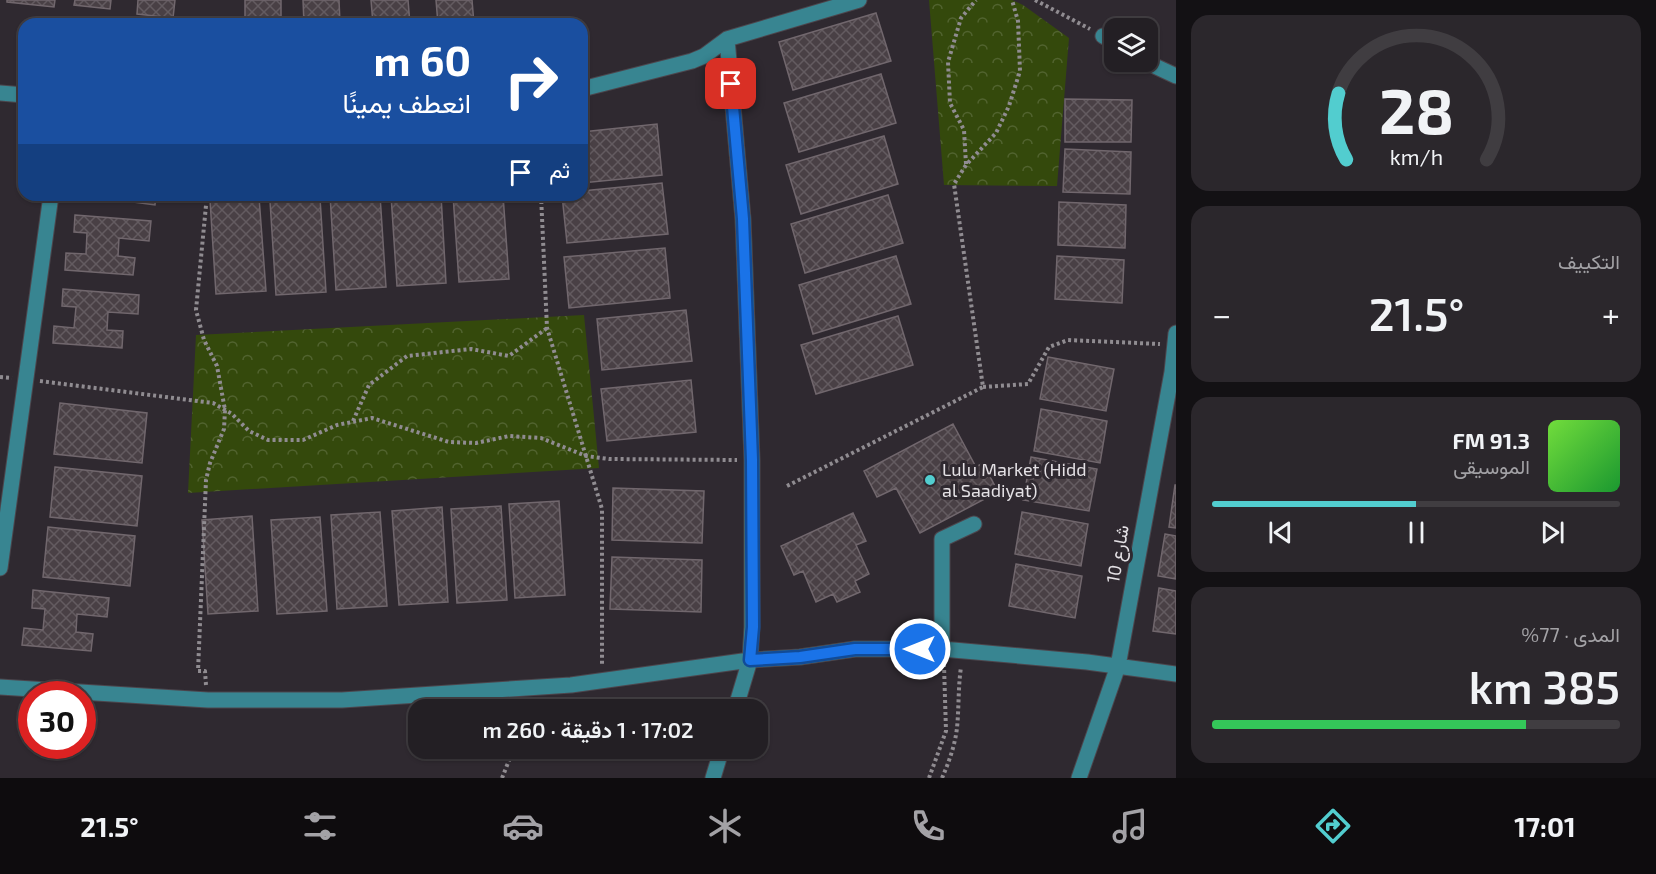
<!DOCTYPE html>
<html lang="ar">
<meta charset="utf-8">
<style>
body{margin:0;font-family:"Exo 2",Vazirmatn,sans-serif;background:#2b272c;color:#f1f3f6;direction:rtl;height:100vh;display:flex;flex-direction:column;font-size:22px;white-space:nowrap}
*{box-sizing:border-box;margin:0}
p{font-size:20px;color:#a3a2a6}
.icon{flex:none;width:33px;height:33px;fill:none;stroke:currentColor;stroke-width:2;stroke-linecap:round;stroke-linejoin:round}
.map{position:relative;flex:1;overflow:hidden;direction:ltr}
.details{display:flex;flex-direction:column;gap:15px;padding:15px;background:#131114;width:480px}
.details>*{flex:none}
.hud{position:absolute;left:18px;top:18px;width:570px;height:183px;border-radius:18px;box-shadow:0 2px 4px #0004,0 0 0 2px #403d41;direction:rtl;background:#1a4fa0;color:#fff;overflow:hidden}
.controls{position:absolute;left:1104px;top:18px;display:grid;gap:12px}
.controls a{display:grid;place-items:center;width:54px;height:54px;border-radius:12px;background:#231f24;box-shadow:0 2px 4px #0004,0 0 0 2px #403d41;font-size:30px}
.speed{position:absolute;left:18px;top:681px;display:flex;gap:12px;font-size:30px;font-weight:700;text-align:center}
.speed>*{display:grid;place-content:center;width:78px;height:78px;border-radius:50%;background:#231f24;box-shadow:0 2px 4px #0004,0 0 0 2px #403d41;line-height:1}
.speed .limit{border:9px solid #d22;background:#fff;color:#111}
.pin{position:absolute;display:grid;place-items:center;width:51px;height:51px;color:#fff;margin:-26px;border-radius:12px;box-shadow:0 3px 9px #0006}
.me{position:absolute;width:66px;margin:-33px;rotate:270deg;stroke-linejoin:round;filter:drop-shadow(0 0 4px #0008)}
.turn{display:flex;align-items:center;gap:21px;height:126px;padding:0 18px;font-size:27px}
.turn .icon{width:78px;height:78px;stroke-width:2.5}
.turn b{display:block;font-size:42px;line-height:51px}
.then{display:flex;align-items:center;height:57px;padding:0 18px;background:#0003;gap:12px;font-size:22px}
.big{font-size:45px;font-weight:600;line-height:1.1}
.details .tile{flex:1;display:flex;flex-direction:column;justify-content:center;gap:9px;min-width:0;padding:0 21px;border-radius:18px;background:#2b272c}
.details .dial{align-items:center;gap:0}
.dial svg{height:156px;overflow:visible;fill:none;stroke:#403d41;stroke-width:7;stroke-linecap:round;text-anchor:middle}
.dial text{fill:#f1f3f6;stroke:none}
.song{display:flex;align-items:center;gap:18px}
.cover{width:72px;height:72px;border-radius:9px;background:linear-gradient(135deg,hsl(100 70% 55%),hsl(130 70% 35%))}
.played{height:6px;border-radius:3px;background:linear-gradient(90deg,#52cdcf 50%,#403d41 50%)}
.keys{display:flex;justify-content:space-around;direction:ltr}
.heat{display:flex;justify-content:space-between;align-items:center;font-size:33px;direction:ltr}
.charge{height:9px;border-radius:4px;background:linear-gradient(90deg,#34c759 77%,#403d41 0)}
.trip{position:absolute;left:408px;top:699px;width:360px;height:60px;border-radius:18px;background:#231f24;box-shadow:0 2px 4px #0004,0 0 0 2px #403d41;font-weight:600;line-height:60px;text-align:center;direction:rtl}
.tab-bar{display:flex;height:96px;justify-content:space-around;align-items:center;background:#0e0c0e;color:#a3a2a6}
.tab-bar .icon{width:42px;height:42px}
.tab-bar .current{color:#52cdcf}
.tab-bar b{font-size:27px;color:#f1f3f6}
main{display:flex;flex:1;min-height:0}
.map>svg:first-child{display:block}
.park{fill:url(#park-crowns)}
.building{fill:url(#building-cross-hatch);stroke:#71676d;stroke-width:1.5}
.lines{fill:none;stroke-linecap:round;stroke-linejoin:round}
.minor-casing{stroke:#4c464d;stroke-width:17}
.path{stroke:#908c91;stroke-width:4;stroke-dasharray:3 3;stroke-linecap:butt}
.minor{stroke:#388591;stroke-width:15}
.route-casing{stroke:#114b97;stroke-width:15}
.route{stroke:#1a73e8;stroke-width:10}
.poi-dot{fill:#52cdcf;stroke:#2f2930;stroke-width:2}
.labels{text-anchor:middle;stroke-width:6;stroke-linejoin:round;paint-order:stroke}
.poi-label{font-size:18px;fill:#e4e1e5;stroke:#2f2930;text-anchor:start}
.street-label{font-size:18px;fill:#e4e1e5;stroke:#2f2930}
</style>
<main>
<section class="details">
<div class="tile dial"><svg viewBox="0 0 100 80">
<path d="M14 69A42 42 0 1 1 86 69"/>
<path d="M14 69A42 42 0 0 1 10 35" stroke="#52cdcf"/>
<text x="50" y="56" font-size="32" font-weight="700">28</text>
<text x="50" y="72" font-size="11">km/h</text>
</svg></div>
<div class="tile"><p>التكييف</p>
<div class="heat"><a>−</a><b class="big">21.5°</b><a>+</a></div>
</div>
<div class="tile">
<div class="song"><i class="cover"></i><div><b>91.3 FM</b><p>الموسيقى</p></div></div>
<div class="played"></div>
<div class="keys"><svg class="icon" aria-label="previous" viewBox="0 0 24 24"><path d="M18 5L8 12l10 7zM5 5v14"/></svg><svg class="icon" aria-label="pause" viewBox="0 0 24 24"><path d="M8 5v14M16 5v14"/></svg><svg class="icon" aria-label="next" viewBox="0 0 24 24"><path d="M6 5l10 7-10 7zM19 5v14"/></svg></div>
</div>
<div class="tile"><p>المدى · 77%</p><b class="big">385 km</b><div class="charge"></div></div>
</section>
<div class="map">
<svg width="1176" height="778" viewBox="0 0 1176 778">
<defs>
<pattern id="park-crowns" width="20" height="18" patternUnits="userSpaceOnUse" patternTransform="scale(1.5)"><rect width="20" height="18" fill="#34490c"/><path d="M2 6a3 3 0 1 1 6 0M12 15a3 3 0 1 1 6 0" fill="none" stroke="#51632f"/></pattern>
<pattern id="building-cross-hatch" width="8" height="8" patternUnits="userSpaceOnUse" patternTransform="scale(1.5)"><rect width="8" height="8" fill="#494045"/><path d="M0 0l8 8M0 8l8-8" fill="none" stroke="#635b60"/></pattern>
</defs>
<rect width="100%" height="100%" fill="#2f2930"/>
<!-- park -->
<path class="park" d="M929,0H1012L1023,5L1069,38L1057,186L944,185Z
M584,315L599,468L188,493L196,335Z"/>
<!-- building -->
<path class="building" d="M7,0H55L54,7L7,2Z
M75,0H111L110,9L74,5Z
M138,0H175L173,18L137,14Z
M245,0H281V24H245Z
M303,0H339L340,24H304Z
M371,0H408L410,24H373Z
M436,0H472L474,24H438Z
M876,13L891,61L793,90L779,42Z
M881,74L896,123L799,152L784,103Z
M1065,99L1132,100L1131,142H1065Z
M657,124L662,175L582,183V132Z
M884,136L898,184L801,214L786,165Z
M1065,149L1131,152L1130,194L1063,192Z
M662,183L668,234L567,243L562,195H582V191Z
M80,195H156L155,205Z
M330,195H380L386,287L336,290Z
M391,195H441L446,283L397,286Z
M453,195H503L509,279L459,282Z
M888,195L903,243L805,273L791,224Z
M259,197L266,291L216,294L210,200Z
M320,198L326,292L276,295L270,201Z
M1059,202L1126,205L1125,248L1058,245Z
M75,215L151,221L149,241L119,238L118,256L135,258L133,275L65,270L66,253L86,254L87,233L74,232Z
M665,248L670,298L569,308L564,257Z
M896,256L911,304L813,334L799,285Z
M1057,256L1124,260L1122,303L1055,299Z
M63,289L139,295L138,314L108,312L107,330L123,331L122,348L53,343L54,326L74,328L76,307L62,306Z
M686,310L692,361L602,370L597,319Z
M898,316L913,365L816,394L801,345Z
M1048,357L1114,369L1106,411L1040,399Z
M691,380L696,432L607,441L601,389Z
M60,403L147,413L142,463L54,454Z
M1041,409L1107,421L1100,463L1034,451Z
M953,424L976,467L983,463L998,492L920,533L896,488L877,497L864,471Z
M1031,457L1097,469L1089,511L1023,500Z
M55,467L142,476L137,526L50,517Z
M1175,485H1176V528L1169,527Z
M613,488L704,491L702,543L612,540Z
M559,501L565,595L515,598L509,504Z
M501,506L507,600L457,603L451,509Z
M442,507L448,602L399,605L392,511Z
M380,512L387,606L337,609L331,515Z
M1022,512L1088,524L1081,566L1015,554Z
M853,513L866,541L856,545L869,574L855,581L860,592L837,602L833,594L816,602L803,571L794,575L781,546Z
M252,516L258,611L208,614L202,520Z
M320,517L327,611L277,614L271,520Z
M48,527L135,536L130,586L43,577Z
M1165,534L1176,536V579L1158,576Z
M612,557L702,560L701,612L610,609Z
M1016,564L1082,576L1075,618L1009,606Z
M1159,588L1176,591V634L1153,631Z
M33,590L109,598L107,617L77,614L76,632L93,634L91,651L22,645L24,628L43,630L45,609L32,608Z"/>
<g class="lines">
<defs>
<path id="minor" d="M1103,36L1114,42
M727,39L743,219L752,460V627L750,660L735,710
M1146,62L1176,76
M582,89L692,61L704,56L727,39L859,0
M0,93L24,95
M0,568L51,195
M942,649V539L974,524
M0,687L208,700H342L571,685L750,660L800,657L855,649H942L1087,662L1176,674
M713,778L722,748
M1079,778L1118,666L1172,372L1176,333"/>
</defs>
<!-- minor casing -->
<use href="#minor" class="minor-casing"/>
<!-- path -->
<path class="path" d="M1035,0L1090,29
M966,164L964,130L950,103L948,62L961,18L976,0
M541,195L547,328L602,509V665
M0,377L12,378
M40,381L213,403L232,414L249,431L268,440H303L337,425L372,418L449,442L476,443L509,436L541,438L586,456L609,459L737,460
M983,387L1028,384L1049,347L1068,340L1160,344
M353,421L369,385L407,356L471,349L509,356L547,328
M787,486L983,387L954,184L966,165L996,133L1009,106L1020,71L1018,21L1012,0
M206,685L205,671H198L206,480L210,463L224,429L225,410L217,366L204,340L196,310L207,195
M502,778L514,748
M929,778L946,731L944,665
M942,778C949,762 955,745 957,728C959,708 958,688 961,667"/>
<!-- minor -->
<use href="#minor" class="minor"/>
</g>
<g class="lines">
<defs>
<path id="route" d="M731,84L743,219L752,460L753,627L750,660L800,657L855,649H920"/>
</defs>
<!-- route casing -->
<use href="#route" class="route-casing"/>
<!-- route -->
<use href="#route" class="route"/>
</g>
<!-- markers -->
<circle class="poi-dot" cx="930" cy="480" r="6"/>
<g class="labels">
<!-- poi labels -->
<g class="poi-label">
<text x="942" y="476">Lulu Market (Hidd<tspan x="942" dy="21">al Saadiyat)</tspan></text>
</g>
<!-- street labels -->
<g class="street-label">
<text transform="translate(1118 554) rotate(-80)" y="6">شارع 10</text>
</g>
</g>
</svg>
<div class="controls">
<a><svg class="icon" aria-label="layers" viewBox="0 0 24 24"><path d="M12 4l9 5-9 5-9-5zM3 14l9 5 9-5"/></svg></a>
</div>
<div class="speed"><div class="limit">30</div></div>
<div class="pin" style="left:731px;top:84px;background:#d93025"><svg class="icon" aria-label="arrive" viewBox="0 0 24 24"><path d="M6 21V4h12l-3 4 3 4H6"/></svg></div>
<svg class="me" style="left:920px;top:649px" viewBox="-20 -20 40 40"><circle r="17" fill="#1a73e8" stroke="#fff" stroke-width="3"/><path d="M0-11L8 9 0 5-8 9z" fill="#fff"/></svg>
<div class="trip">17:02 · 1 دقيقة · 260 m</div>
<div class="hud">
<div class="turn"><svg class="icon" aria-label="right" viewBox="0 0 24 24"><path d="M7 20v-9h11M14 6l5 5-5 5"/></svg><div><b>60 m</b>انعطف يمينًا</div></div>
<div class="then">ثم<svg class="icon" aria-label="arrive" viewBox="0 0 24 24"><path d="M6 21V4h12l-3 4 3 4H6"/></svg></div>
</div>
</div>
</main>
<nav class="tab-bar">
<b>17:01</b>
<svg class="icon current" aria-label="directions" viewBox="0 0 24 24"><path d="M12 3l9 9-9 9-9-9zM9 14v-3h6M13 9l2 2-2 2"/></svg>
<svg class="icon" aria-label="music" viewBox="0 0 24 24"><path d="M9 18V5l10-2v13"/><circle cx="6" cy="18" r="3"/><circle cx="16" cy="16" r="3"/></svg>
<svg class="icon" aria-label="phone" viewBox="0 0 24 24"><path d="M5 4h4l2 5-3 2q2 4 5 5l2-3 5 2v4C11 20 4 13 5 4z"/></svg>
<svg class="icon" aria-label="climate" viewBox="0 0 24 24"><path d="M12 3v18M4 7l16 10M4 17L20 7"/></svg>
<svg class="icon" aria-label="car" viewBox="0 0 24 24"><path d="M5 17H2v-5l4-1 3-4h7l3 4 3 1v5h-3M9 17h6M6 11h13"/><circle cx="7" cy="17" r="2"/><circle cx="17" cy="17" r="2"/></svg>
<svg class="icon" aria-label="filters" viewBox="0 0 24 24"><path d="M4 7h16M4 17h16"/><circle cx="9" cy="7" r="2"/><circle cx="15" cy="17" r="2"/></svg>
<b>21.5°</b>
</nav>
